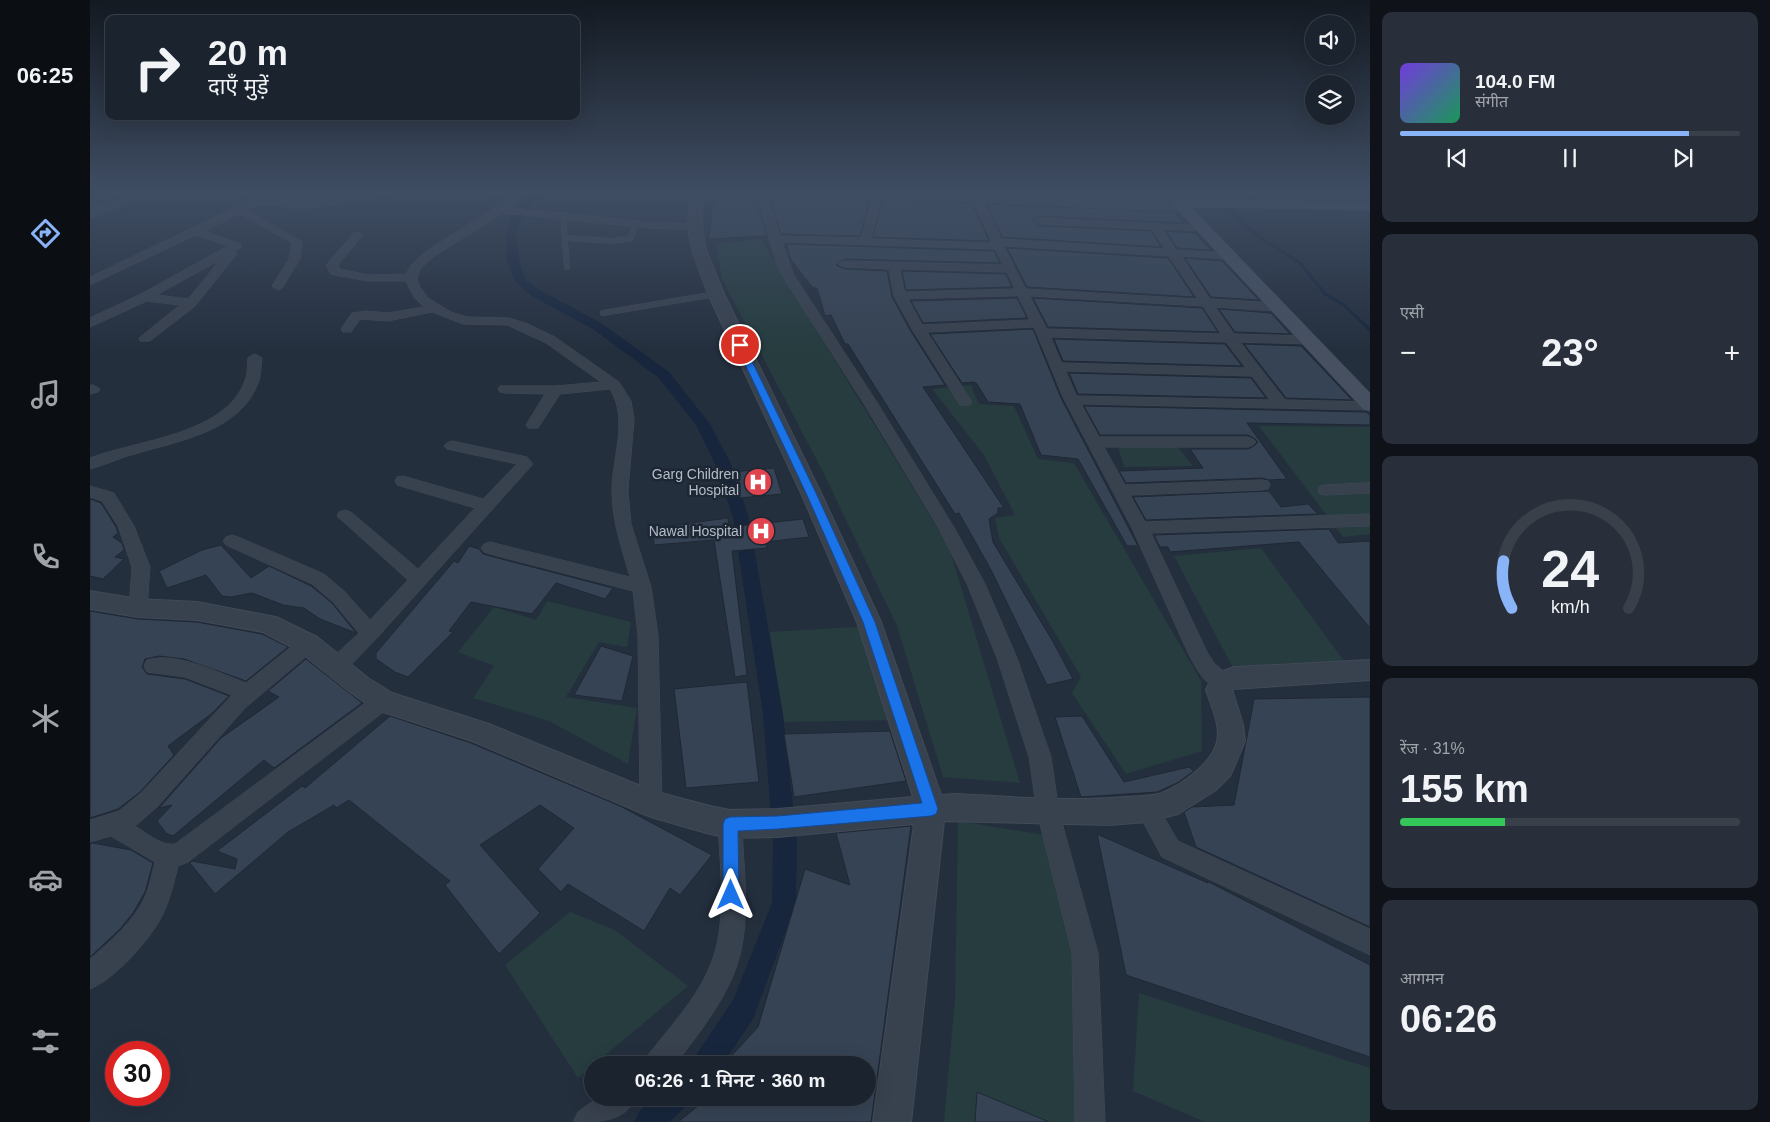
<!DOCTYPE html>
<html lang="hi">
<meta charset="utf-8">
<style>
body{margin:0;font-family:Arial,"Noto Sans Devanagari",sans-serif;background:#282f3a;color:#f1f3f6;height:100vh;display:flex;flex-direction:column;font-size:19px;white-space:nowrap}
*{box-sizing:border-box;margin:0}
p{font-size:16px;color:#a0a4aa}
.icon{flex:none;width:28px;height:28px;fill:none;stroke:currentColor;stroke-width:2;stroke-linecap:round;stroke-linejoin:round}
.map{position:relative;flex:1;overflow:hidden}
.drawer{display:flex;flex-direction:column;gap:12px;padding:12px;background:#0f1319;width:400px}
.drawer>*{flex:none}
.banner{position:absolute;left:15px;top:15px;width:475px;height:105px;border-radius:10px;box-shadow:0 5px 20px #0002,0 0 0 1px #39404a;background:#1b232e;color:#f1f3f6;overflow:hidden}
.fabs{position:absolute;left:1215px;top:15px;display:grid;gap:10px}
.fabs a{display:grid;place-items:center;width:50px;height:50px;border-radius:50%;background:#1b232e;box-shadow:0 5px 20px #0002,0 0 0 1px #39404a;font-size:25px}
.speed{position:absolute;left:15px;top:1041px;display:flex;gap:10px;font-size:25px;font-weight:700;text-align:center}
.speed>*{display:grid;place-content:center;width:65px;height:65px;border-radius:50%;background:#1b232e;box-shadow:0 5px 20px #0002,0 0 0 1px #39404a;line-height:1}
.speed .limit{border:8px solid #d22;background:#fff;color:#111}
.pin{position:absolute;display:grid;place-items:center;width:42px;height:42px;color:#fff;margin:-21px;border:2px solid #fff;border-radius:50%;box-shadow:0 1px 5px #0007}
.me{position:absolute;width:55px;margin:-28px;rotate:0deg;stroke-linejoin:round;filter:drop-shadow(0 0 4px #0008)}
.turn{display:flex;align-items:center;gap:18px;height:105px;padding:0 20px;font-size:22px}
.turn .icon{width:65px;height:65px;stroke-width:2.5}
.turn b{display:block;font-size:35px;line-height:42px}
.big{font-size:38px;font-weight:600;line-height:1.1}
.drawer .tile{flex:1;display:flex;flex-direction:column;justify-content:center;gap:8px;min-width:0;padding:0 18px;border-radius:10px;background:#282f3a}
.drawer .dial{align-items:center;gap:0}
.dial svg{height:130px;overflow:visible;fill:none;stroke:#39404a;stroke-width:7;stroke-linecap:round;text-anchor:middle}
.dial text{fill:#f1f3f6;stroke:none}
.song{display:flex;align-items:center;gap:15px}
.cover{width:60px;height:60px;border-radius:8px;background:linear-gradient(135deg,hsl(260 70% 55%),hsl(150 70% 35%))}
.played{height:5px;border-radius:2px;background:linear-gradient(90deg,#8ab4f8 85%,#39404a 85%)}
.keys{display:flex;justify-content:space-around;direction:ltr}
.heat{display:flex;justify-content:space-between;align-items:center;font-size:28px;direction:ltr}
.charge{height:8px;border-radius:4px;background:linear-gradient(90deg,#34c759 31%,#39404a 0)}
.trip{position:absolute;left:494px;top:1056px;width:292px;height:50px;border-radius:25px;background:#1b232e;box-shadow:0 5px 20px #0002,0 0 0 1px #39404a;font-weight:600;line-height:50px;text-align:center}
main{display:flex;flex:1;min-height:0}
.tab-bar{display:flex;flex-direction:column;width:90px;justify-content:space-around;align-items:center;background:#0b0e12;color:#a0a4aa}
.tab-bar .icon{width:35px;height:35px}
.tab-bar .on{color:#8ab4f8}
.tab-bar b{font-size:22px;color:#f1f3f6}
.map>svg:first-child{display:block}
.green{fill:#263c3f}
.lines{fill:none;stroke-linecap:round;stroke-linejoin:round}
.stream{stroke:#17263c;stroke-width:3}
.canal{fill:#17263c;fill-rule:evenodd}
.building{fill:#364354;stroke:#1f2835}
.service-casing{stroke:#414a57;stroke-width:6}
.minor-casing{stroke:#414a57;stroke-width:1}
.tertiary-casing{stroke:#414a57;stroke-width:2}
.secondary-casing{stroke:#414a57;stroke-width:1}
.service{stroke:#38414e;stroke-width:5.5}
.minor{fill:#38414e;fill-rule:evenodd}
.tertiary{fill:#38414e;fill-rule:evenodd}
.secondary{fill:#465061;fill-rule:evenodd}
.route{fill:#1a73e8;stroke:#114b97}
.labels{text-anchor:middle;stroke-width:5;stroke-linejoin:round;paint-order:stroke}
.poi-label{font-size:14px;fill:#b4bcc9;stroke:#1d2633;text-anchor:end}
</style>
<main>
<nav class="tab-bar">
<b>06:25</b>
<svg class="icon on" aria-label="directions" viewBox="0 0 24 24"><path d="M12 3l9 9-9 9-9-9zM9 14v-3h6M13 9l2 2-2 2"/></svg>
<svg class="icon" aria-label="music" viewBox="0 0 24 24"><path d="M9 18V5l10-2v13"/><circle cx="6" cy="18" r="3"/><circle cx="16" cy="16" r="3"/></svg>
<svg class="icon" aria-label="phone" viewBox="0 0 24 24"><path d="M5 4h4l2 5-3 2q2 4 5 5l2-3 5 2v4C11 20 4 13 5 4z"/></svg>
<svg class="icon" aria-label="climate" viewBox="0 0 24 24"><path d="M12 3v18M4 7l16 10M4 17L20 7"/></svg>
<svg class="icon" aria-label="car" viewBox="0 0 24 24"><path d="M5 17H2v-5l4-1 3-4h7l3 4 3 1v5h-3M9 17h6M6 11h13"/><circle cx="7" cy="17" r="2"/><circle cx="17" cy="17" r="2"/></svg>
<svg class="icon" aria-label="filters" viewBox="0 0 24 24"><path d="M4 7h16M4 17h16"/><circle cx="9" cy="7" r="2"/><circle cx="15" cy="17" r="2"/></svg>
</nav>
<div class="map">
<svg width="1280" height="1122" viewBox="0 0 1280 1122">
<rect width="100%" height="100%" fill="#242f3e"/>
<!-- green -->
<path class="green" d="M671,239L859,547L930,783L853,777L807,626L733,472L632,279L626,244Z
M881,385L889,404L924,406L948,459L984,463L1111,681L1112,751L1036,774L982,693L991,677L909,538L905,518L925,515L894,455L842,389Z
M1169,426L1280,427V534L1253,537Z
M1028,446L1088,447L1103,466L1034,467Z
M1171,548L1254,661L1142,666L1084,556Z
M457,601L541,622L537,647L509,642L476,697L547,708L538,764L459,721L383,698L404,666L368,652L404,607L446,620Z
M782,626L806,720L693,722L680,632Z
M868,821L955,835L987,973L993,1122H854L865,999Z
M480,912L525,930L598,986L488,1078L415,965Z
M1049,993L1280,1068V1122H1115L1043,1091Z"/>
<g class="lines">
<!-- stream -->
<path class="stream" d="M1128,192L1154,224L1171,238L1210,263L1235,294L1254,305L1280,330"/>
<!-- canal -->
<path class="canal" d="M446,192H457L442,203L431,219L426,235L429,259L435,279L448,289L511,323L579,372L620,424L641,464L659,518L693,714L707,842L706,903L663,1019L632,1065H602L606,1055L643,1000L682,903L683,842L673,714L643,518L625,464L606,425L569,378L503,329L440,295L424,280L417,259L416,235L421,219L434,199Z
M564,1098H598L594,1108L580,1122H544L549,1112Z"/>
</g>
<!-- building -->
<path class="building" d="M622,192H664L677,236L619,239L623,201Z
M678,192H723L780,198L770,236L691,234Z
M890,192H1067L1074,200Z
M40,197L42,205L0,220V205Z
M793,199L882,203L899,241L783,237Z
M897,204L1084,212L1093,223L949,216L942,220L949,226L1061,231L1071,247L912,237Z
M1076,231L1105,233L1121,250L1087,248Z
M696,244L904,251L910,263L754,259L746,265L754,269L797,271L802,297L820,330L855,385L833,387L914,508H908V513L899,519L903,542L962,640L983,679L957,685L900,568L869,513L865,514L758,344H755L741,315L735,316L727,288H723L701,260Z
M917,248L1078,258L1104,297L937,287Z
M1095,258L1132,261L1169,300L1121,297Z
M812,271L916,274L922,287L816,290Z
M927,298L937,318L833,323L821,301Z
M943,298L1112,308L1128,332L958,327Z
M1129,309L1181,313L1200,334L1145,332Z
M943,329L971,398L1048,546H1037L988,459L951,455L930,404L898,402L887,384L884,382L872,383L840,334Z
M964,339L1135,344L1152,366L973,361Z
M1154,344L1211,346L1262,400L1196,398Z
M979,373L1161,378L1176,398L988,394Z
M994,406L1276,412L1280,415V425L1157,423L1197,479L1179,480L1172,478L1036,483L1029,471L1113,468L1100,449H1158L1164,446L1168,442L1164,438L1158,435H1010Z
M684,468L692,494L650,498L643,472Z
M1179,491L1191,507L1218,504L1228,514L1056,520L1043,497Z
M0,499L11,503L26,527L28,533L23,537L32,543L34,550L25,557L34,559L13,579L0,576Z
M638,518L639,527L713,519L719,537L675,542L677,548L642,551L657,675L645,677L624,540L564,545L563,528Z
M1239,529L1248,543L1280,541V628L1209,542L1080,552L1078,547H1070L1064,535Z
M131,545L161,578L179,566L221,586L242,603L266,633L230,619L214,608L193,605L162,593L141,597L132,596L116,575L77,588L69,571L112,550Z
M379,546L389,549L393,554L400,556L523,588L515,599L466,583L442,614L381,602L359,631L363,632L318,677L305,672L286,659V653L364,561L368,563Z
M0,611L48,619L107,622L172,634L198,647L156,681L94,659L69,656L55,659L52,667L57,674L95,679L139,696L121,714L78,746L84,755L50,792L28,809L0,818Z
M511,646L543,656L532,701L484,695Z
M216,659L272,703L184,768L174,760L83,836L76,833L67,821L82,805L69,808L131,738L189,697L178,691Z
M657,682L669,782L596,788L584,689Z
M1280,697V927L1106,847L1094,812L1102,807L1144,805L1164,699Z
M300,716L381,743L530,806L622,855L590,895L580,888L554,931L478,884L471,892L448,869L484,828L450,805L390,845L450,913L409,954L355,885L360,881L259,800L246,808L244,805L198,832L125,894L100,863L102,861L145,869L147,859L127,851L212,786L215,788Z
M992,716L1034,782L1099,767L1104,771L1087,783L1067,792L991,797L965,717Z
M800,731L816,781L704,797L694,734Z
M821,826L781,1122H588L608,1106L602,1098H778V1065H633L668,1027L715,869L760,885L746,833Z
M1007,834L1118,883L1117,881L1280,965V1057L1036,975Z
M3,843L41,850L63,863L55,892L43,913L30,929L0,957V844Z
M887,1092L959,1122H885Z"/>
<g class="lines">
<defs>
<path id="service" d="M475,215L474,229L477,267
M475,238L524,241L541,238L545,224
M513,313L626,294"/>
<path id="minor" d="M147,192H160L169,198L210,202L230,201L284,192H306L301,195L230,207L210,208L168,204L157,210L212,242L210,259L192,288L188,290L182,286L199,259L202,243L150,214L115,231L151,244L152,246L145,252L147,254L145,256L105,306L60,341H50L49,338L90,305L57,301L0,327V318L51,294L138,246L106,235L4,283L0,284V277L160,200ZM130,260L98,299L67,295Z
M395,192H412L410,194L377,202L372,199L373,197Z
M430,192H441L421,208L557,222L605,224L610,227L605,230L557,228L413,213L343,257L330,269L327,279L330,287L338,298L361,312L377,317L419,318L438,324L465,337L529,382L541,401L544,419L538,491L541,524L561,587L568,635L572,804L569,811L561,814L553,811L550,804L548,635L543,591L400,554L394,552L391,548L394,544L400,542L540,577C532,549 522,521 522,491C522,457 539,420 520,389L470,394L448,428H438L436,425L455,394L415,393L410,392L408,389L410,386H465L511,382L456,343L417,325L373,324L342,312L298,321L270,319L261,332H253L251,329L262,313L277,311L298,313L334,307L324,297L316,281H278L245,275L241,274L236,265L264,233L268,232L273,235L248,265L250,269L278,275L316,274L322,264L335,252Z
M666,192H676L690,236L771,238L784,192L793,193L781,239L902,243L881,195L886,192L891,195L911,239L1075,249L1062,229L949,224L944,221L949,218L1116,226L1117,228L1112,231L1073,229L1086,250L1138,253L1144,256L1138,259L1091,256L1120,299L1186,303L1192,307L1186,311L1125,307L1144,334L1218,336L1224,340L1218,344L1150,342L1195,400L1280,402V410L991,404L1009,437H1158L1163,439L1166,442L1163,445L1158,447H1014L1035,485L1172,480L1178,481L1180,485L1178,489L1172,490L1040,495L1055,522L1280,514V526L1061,533L1117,652L1124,663L1139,676L1142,682L1139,688C1119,694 1107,670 1099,655L1042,528L973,397L944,327L837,332L882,402L880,405H870L822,329L804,296L799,269L754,267L748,264L754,261L913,265L905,249L692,242L704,275L788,404L865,529L895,584L927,658L961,757L969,812L1008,953L1015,1122H985L982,953L947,812L939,757L907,658L877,584L849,529L774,404L692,275L687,265ZM914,246L1079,256L1108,299L936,289ZM810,269L917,272L925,289L815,292ZM928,296L940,320L832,325L818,299ZM940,296L1113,306L1131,334L957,329ZM961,337L1136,342L1156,368L972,363ZM976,371L1162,376L1180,400L987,396Z
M1073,192H1083L1094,203L1089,206L1085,205Z
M1158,192H1169L1182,203L1177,206Z
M165,354L172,358C171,365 171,374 169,381C151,431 92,440 48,453C31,457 16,465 0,469V458C47,440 135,435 155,381C158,374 157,365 158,358Z
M3,385L10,389L8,392L0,394V386Z
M362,441L437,457L443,464L287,638L253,673L246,675L239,673L236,667L239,661L269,633L243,602L222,584L136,545L133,541L136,537L142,535L148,537L234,574L255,592L280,620L318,580L247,516L249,512L255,510L261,512L328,569L385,508L307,485L305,481L307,477L313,476L393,499L427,464L357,449L354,446L357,443Z
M1280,483V493L1236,495L1230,494L1228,490L1230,486L1236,485Z
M0,486L24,493L44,526L60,567L57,608L55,613L48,615L41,613L39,608L42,567L28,526L12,501L0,497Z
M218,637L225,639L228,644L225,649L155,708L67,807L45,826C57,833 71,846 85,844L286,695L293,693L300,695L303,701L300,707L98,862L88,866C84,882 80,899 73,914C61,939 25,979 0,989V959C20,942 44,921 55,897C60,886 62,873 65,862L21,836L0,842V820L29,811L51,793L142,695L95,677L57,672L54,666L57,660C86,651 129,673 156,683L211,639Z
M1057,799L1065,802L1088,841L1280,929V955L1072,857L1046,809L1049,802Z
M640,813L648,816L652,824C653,865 660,909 651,950C642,993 611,1030 585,1065H554L558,1055C581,1026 609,996 622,961C637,922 630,865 628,824L632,816Z
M508,1098H546C534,1122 510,1122 483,1122L488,1112Z"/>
<path id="tertiary" d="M600,192H612V227L616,250L634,294L731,493L791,622L851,795L866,794C922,797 979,802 1034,797C1046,796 1061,797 1072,793C1092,785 1122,763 1127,742C1131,726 1121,705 1116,690L1123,675L1144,667L1280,660V680L1142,689L1153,725L1155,741L1144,767L1140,776L1126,790L1088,814L1057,822L1019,825L854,821L821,1122H783L824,824L688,837L640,838L620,834L561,817L382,741L284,709L260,692L209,651L173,632L107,620L48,617L0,609V591L48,599L107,602L186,617L227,637L278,678L302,693L399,724L563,791L620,806L640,810L688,809L823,797L767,622L711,493L618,294L602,250L598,227Z
M769,192H852L1092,203L1098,207L1092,211L775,196Z"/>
<path id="secondary" d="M1089,199L1280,202V210L1101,207L1280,393V411L1273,409L1084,206L1082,203L1084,200Z"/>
</defs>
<!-- service casing -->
<use href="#service" class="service-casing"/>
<!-- minor casing -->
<use href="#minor" class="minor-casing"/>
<!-- tertiary casing -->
<use href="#tertiary" class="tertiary-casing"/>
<!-- secondary casing -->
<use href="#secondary" class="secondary-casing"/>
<!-- service -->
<use href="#service" class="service"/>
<!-- minor -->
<use href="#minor" class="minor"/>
<!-- tertiary -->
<use href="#tertiary" class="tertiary"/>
<!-- secondary -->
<use href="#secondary" class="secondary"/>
</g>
<!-- sky -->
<linearGradient id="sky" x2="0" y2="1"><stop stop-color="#141a22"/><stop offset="0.55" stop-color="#3f4d63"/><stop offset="1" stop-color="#3f4d63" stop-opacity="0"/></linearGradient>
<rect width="1280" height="349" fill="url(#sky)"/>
<!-- route -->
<path class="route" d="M647,343L654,345L726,493L785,622L848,809L846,814L841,816L688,829L648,831L649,895L646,901L641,903L635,901L633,895V824L635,819L640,817L688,816L832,803L773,622L716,493L646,345Z"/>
<!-- icons -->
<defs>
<symbol id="hospital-disc" viewBox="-11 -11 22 22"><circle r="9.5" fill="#e0444e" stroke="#1d2633"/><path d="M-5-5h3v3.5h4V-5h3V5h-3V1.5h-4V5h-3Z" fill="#fff"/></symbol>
</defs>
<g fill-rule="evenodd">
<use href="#hospital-disc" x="652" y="466" width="32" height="32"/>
<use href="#hospital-disc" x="655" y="515" width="32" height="32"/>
</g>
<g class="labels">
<!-- poi labels -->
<g class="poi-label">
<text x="649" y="479">Garg Children<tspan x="649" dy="16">Hospital</tspan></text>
<text x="652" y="536">Nawal Hospital</text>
</g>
</g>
</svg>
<div class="fabs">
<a><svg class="icon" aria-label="sound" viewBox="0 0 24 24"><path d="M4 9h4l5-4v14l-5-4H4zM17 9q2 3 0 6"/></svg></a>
<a><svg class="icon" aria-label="layers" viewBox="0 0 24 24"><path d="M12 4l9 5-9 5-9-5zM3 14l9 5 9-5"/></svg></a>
</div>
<div class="speed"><div class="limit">30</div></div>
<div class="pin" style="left:650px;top:345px;background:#d93025"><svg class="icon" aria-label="arrive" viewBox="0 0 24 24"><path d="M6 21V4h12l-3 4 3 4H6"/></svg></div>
<svg class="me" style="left:641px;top:895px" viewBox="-20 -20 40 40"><path d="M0-17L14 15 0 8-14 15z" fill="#1a73e8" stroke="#fff" stroke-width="4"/></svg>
<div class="trip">06:26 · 1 मिनट · 360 m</div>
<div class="banner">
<div class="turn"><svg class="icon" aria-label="right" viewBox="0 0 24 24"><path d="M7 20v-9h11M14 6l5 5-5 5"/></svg><div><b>20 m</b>दाएँ मुड़ें</div></div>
</div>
</div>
<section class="drawer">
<div class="tile">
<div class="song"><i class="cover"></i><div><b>104.0 FM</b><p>संगीत</p></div></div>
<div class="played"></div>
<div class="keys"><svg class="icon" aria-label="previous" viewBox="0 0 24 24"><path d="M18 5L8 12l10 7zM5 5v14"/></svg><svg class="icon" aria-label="pause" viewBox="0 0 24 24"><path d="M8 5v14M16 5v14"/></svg><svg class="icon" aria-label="next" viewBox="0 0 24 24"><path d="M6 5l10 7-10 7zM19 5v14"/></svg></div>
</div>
<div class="tile"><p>एसी</p>
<div class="heat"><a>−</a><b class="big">23°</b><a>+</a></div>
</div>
<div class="tile dial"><svg viewBox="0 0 100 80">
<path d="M14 69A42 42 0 1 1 86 69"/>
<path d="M14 69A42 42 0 0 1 9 40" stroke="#8ab4f8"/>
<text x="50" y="56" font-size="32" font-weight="700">24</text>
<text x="50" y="72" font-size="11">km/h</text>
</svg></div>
<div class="tile"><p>रेंज · 31%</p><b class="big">155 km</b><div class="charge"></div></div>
<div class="tile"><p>आगमन</p><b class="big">06:26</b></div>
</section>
</main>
